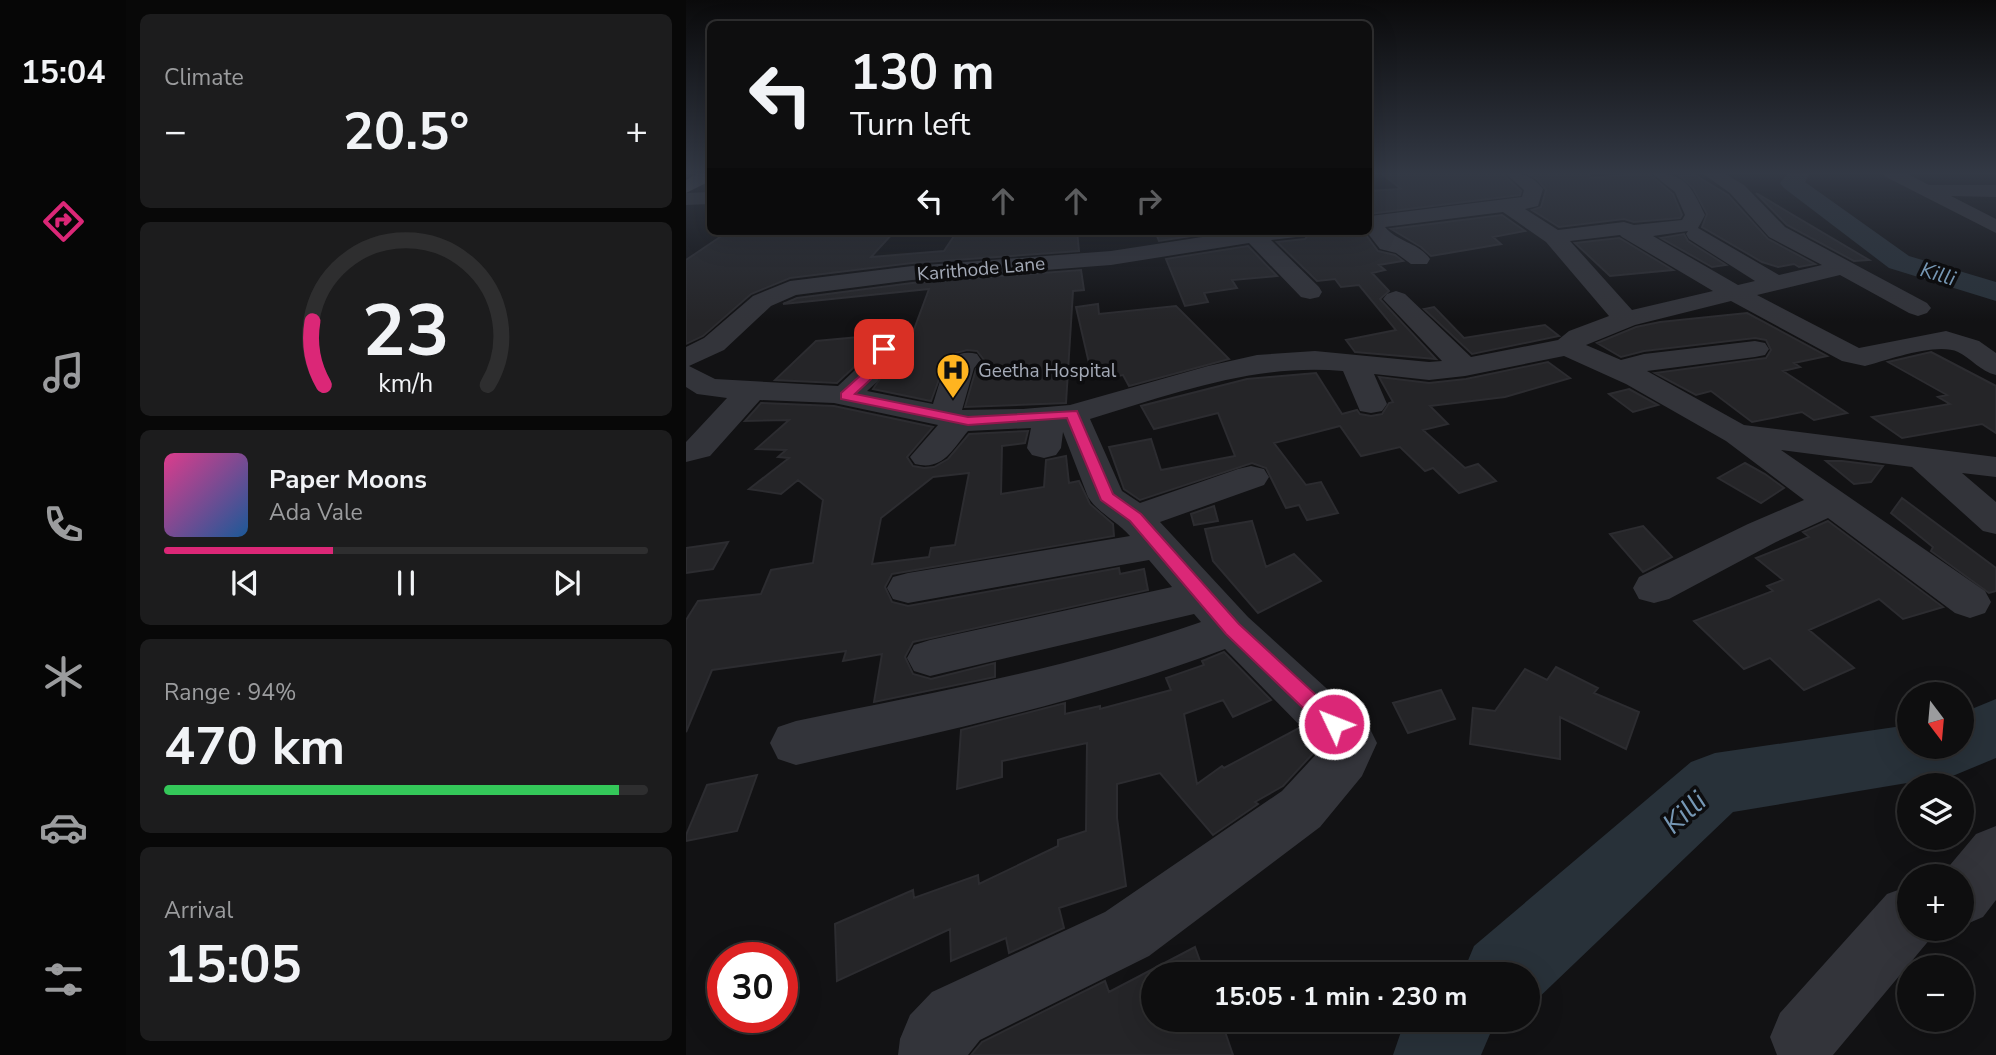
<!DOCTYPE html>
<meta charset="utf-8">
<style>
body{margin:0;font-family:"Nunito Sans",sans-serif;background:#1c1c1d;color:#f1f3f6;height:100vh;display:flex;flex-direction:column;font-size:26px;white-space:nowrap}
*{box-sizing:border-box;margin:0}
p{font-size:23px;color:#9b9c9e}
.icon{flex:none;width:38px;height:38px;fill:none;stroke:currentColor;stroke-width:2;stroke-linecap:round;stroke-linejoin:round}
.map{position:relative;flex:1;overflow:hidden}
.drawer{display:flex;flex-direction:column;gap:14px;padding:14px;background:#080808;width:560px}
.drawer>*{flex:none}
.top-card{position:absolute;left:21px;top:21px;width:665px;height:214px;border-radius:10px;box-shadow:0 7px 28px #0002,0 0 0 2px #2e2e2f;background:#0e0e0f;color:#f1f3f6;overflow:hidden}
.needle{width:46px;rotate:164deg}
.controls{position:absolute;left:1211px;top:682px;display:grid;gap:14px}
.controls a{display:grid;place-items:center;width:77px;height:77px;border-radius:50%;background:#0e0e0f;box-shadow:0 7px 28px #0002,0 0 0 2px #2e2e2f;font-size:35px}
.speed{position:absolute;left:21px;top:942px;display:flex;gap:14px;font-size:35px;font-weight:700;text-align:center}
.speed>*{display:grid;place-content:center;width:91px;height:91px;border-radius:50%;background:#0e0e0f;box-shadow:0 7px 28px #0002,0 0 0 2px #2e2e2f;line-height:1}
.speed .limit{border:10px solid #d22;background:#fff;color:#111}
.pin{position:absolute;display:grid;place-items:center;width:60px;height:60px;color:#fff;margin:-30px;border-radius:14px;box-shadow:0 4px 10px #0006}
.me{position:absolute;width:77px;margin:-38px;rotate:313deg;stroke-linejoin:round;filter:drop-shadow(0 0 5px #0008)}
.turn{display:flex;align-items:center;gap:24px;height:147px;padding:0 28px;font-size:32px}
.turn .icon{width:91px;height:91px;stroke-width:2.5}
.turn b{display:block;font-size:49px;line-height:60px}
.lanes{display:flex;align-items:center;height:66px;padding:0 28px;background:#0003;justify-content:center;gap:35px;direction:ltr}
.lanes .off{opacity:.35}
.big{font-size:52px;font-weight:700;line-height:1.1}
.drawer .widget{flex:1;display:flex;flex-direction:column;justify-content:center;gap:10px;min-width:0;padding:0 24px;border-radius:10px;background:#1c1c1d}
.drawer .dial{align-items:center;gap:0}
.dial svg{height:182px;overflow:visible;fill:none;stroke:#2e2e2f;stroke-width:7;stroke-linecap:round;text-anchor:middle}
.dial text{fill:#f1f3f6;stroke:none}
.song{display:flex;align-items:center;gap:21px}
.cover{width:84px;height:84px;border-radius:10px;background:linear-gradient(135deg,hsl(330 70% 55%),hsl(210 70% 35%))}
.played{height:7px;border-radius:4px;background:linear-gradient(90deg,#db2777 35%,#2e2e2f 35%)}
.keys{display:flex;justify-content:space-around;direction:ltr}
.heat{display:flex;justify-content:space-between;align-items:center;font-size:38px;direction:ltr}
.charge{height:10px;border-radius:5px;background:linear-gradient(90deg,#34c759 94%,#2e2e2f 0)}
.trip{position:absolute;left:455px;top:962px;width:399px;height:70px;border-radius:35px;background:#0e0e0f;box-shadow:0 7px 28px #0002,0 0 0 2px #2e2e2f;font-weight:700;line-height:70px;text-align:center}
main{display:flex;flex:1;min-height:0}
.menu{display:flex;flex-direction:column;width:126px;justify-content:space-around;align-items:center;background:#060606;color:#9b9c9e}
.menu .icon{width:49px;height:49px}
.menu .active{color:#db2777}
.menu b{font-size:32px;color:#f1f3f6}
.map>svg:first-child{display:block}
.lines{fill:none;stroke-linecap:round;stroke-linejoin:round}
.river{fill:#283139;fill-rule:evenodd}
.building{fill:#252528;stroke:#2c2c30;stroke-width:2;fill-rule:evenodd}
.minor{fill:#33343a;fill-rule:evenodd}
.major{fill:#4f5159;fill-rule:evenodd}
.route{fill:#db2777;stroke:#8e194d;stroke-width:2}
.labels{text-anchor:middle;stroke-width:7;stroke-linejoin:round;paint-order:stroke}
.far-street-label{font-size:19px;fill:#a3a9b6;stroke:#0d0d0f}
.far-poi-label{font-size:19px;fill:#a3a9b6;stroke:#0d0d0f;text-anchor:start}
.far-water-label{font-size:21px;font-style:italic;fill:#7697b4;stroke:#0d0d0f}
.near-water-label{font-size:28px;font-style:italic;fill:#7697b4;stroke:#0d0d0f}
</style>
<main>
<nav class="menu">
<b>15:04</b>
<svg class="icon active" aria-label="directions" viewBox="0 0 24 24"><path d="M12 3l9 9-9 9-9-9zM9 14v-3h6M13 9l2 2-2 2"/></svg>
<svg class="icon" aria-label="music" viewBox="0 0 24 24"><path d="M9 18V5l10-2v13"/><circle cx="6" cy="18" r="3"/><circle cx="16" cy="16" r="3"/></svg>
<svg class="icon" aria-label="phone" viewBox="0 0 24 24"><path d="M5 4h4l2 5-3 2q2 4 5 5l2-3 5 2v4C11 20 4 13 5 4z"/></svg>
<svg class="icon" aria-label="climate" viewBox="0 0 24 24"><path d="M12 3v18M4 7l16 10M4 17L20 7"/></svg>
<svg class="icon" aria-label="car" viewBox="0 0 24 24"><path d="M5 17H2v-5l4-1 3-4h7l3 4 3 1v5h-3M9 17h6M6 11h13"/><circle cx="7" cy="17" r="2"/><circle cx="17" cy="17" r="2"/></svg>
<svg class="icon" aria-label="filters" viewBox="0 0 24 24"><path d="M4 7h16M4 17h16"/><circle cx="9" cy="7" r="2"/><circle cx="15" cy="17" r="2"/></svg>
</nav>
<section class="drawer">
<div class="widget"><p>Climate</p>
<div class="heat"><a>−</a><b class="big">20.5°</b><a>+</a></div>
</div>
<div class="widget dial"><svg viewBox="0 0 100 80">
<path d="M14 69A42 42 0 1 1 86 69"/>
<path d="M14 69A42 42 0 0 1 9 41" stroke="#db2777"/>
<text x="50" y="56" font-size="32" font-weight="700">23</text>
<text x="50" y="72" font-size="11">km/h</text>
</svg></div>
<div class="widget">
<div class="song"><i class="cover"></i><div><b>Paper Moons</b><p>Ada Vale</p></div></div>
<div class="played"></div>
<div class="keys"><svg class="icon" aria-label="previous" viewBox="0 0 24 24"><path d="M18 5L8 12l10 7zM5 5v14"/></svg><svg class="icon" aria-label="pause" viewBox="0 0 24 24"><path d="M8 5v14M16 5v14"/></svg><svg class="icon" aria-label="next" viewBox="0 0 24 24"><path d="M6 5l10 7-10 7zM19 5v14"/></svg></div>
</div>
<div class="widget"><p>Range · 94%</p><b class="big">470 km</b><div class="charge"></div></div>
<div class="widget"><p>Arrival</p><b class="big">15:05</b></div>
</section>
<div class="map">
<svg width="1310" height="1055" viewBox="0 0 1310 1055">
<rect width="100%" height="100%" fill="#121214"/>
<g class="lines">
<!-- river -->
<path class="river" d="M1102,173H1125L1119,182L1223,256L1310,282V301L1203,268L1098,188L1094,183Z
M1310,699V758L1269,775L1047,812L846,1004L842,1006V975H776L788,946L1005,762L1029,753L1223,725V747H1276V713Z
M719,1020H810L795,1055H707Z"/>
</g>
<!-- building -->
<path class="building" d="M695,173H816L835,191L834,195L682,214V191L715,189Z
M840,173H903L904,178L962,173L987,194L996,215L994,218L948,222L938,219L873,227L846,210L855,207L860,190L851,179Z
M1009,175L1042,195L1082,239L1129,264L1113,267L1108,264L1092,267L1076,262L1016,227L1021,214L1007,188L994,176Z
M1070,193L1183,260L1168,261L1101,225Z
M816,215L839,231L807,237L815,244L745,256L735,247L705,229Z
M43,231H209L185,257L258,251L268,236L391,231L393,251L226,263L104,278L65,294L17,336L0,344V260Z
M469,231H538L473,241Z
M625,231H677L692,251L709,255L717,261L693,265L699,270L686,273L703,291L694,299L750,359L669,352L660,340L710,330L673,285L655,287L649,279L631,281L591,242L619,239Z
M998,234L1002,241L1040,265L1026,267L975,238Z
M933,238L935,239L987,270L924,276L889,243Z
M562,246L591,276L546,280L551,288L518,293L522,302L499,306L480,259Z
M395,270L398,290L387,291L380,403L279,407L290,369L298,360L291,351L281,350L270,353L258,366L245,401L187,389L214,350L210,342L199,338L186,341L167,368L151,383L89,380L130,341L227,332L243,289L97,304L111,298L226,283Z
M412,304L413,314L490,306L543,359L443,386L437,375L426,377L425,370L405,372L390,307Z
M748,307L778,338L859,325L873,336L786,354L738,309Z
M1061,313L1141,356L1108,363L1114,367L1097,371L1161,413L1128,420L1116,412L1066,422L1025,391L1010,395L969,373L1080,358L1085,350L1080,340L1069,338L958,351L935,357L911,343L950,327L974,322Z
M1245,352L1310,386V433L1296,424L1216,438L1186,417L1264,404L1252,397L1261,395L1202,362Z
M862,362L884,378L819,397L744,406L762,424L737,430L779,468L792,464L810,481L773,493L747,468L739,471L714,447L675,456L654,426L588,443L620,485L635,482L652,513L621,520L613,505L600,508L580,468L566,463L454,500L438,489L423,447L465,439L475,470L549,456L532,413L468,429L455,406L561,379L630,373L656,414L671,410L674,414L685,416L696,414L703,403L707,402L693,377L743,383L780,379Z
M943,389L972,405L947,412L923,394Z
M75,403L148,406L247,427L221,457L227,466L238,468L248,467L262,459L283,434L342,431L339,443L316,446L315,494L358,487L360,460L380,456L383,483L393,481L404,504L427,524L428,536L206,574L199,587L206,602L222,606L433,568L434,574L458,569L462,590L227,642L219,657L227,674L245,679L309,663V677L188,702L196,654L157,661L160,651L26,670L0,732V620L12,601L75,594L85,570L127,563L137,500L112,480L95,494L63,489L103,458L92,457L100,450L70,449L103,420L59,421ZM283,473L269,545L245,548L243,557L186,564L195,518L247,477Z
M1140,461H1156L1197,466L1185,482L1168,484Z
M1059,463L1079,474L1098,488L1075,503L1032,478Z
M1216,498L1310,568V591L1303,593L1245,551L1247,547L1205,513Z
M528,506L532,521L508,525L505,514Z
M566,521L580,567L608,554L635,581L572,613L527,561L519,529Z
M1142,521L1257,607L1217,619L1193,599L1123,630L1168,668L1118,690L1084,658L1058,669L1008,621L1087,591L1081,586L1097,580L1070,558L1123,537L1117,532Z
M957,526L986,557L957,572L924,534Z
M42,542L27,569L0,573V548Z
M538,652L585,700L547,717L537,700L498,714L511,784L536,766L538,768L613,728L632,748L597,786L569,802L572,804L527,835L474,773L431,784V818L440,886L373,908L378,928L323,953L320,938L265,961L264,929L151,981L149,924L227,890L228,898L292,875L293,884L372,846V840L400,831L401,743L316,761V777L271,789L275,730L379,703V714L414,706V709L485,690L480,678L518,665L516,661Z
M870,667L912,688L908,693L953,712L940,749L874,717V759L784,744L787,708L809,711L839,669L861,680Z
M755,690L769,719L722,733L707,703Z
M71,775L51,831L0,841V835L21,785Z
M509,947L519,975H467V1020H535L547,1055H285L296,1042L419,981L423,992Z"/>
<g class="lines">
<!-- minor -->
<path class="minor" d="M819,173C836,173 846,175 857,189L852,206L839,209L872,230L938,222L948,225L996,220L999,215L989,192L965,173C1000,173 1005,186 1019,215L1012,228L1093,275L1136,265L1083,237L1044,193L1016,173H1038L1058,185L1099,227L1241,303L1245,308L1241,313L1232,316L1223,313L1154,275L1071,295L1173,348L1260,331L1293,341L1310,353V375C1294,371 1286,359 1272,352C1251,342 1202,360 1179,366L1156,361L1045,301L949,325L900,345L935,360L958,354L1069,341L1079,343L1083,349L1079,355L1069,357L961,371L1058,425L1310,457V477L1276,473L1310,502V534L1297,531L1226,467L1095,450L1299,591L1305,602L1299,613L1284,618L1269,613L1142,518L1090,542L983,599L968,603L953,599L947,588L953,577L1062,524L1118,500L1040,441L940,384L878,356L779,376L743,380L688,374L701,404L696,411L685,413L674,411L657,371C569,363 487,394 404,419L436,491L454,503L552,469L565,466L578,469L583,477L578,485L474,522L562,617L683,727L691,743L676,776L634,827L463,956L294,1040L282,1055H212L214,1039L224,1015L246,992L419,912L596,791L636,748L539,649C399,702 255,732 110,765L92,759L84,743L92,727L110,721C246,693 383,668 515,622L508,614L244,676L228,671L221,658L228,645L244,640L486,587L463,560L222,603L207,599L201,588L207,577L222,573L444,536C431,521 412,513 402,497L377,432L375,448L370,455L358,458L346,455L341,448L345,428L282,431C266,450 257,471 229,464L224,457L252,425L148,403L74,400L24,456L0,462V442L41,398L11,394L0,387V347L18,338L67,296L104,281L226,266L425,251L555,231H622L619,236L585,240L633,287L636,292L633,297L624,299L615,297L563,243L425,265L226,280L110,295L85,306L38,350L3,366L29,379L152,386L169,370L188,343L198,341L208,343L212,349L191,382L181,391L247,404C255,381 259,346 291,354L295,360L288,368L276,410L337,409L384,405L522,366L571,355L629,351L743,362L756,361L697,299L701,294L710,291L719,294L785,357L872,340L883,331L923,316L860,242L817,212L699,227C713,243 732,242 744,259L741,264H725L710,253L694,249L680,231H682L684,216L836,197L838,190ZM1002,231L1000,234L1003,239L1069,281L1052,285L967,236ZM934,235L936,237L1027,291L946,310L884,241Z
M1197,173H1220L1243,185H1310V197L1265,196L1310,219V233L1200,177Z
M24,192V204L0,205V193Z
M1310,826V900L1297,917L1276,926V877H1254L1290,834Z
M1223,886V929H1248L1245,938L1147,1055H1091L1084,1037L1094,1013L1201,894Z"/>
<!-- major -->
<path class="major" d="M12,173H24V181L0,193V180Z"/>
</g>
<!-- sky -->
<linearGradient id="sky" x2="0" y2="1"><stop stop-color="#0a0a0b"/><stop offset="0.54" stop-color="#333945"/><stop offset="1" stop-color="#333945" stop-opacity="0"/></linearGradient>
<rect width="1310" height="321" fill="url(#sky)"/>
<!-- route -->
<path class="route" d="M198,345L203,349L185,379L169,394L282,417L391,411L427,494L455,514L553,624L655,718L658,724L655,731L648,733L641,731L540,634L444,521L415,500L381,418L282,425L155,399V393L176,374L193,346Z"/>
<!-- icons -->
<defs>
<symbol id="hospital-pin" viewBox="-11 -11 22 30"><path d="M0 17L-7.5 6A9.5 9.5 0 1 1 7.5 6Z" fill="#ffb420" stroke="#0d0d0f"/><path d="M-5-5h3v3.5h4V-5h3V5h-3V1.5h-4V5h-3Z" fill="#111"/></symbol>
</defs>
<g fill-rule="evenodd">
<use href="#hospital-pin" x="248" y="351" width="38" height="52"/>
</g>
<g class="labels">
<!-- far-street labels -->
<g class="far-street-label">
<text transform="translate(295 268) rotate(-5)" y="7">Karithode Lane</text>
</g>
<!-- far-poi labels -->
<g class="far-poi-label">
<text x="292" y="377">Geetha Hospital</text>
</g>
<!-- far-water labels -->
<g class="far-water-label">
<text transform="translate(1252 274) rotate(17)" y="7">Killi</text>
</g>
<!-- near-water labels -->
<g class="near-water-label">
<text transform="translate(998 812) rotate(-42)" y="10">Killi</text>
</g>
</g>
</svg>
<div class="controls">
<a><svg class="needle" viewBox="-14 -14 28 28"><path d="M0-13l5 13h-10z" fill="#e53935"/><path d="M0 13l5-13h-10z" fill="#9b9c9e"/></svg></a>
<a><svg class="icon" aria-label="layers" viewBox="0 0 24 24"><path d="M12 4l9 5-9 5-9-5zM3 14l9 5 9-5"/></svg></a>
<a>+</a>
<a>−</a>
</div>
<div class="speed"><div class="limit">30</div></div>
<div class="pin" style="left:198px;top:349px;background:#d93025"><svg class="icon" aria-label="arrive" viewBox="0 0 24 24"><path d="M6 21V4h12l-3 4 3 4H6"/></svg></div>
<svg class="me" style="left:648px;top:724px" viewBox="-20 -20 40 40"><circle r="17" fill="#db2777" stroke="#fff" stroke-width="3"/><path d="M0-11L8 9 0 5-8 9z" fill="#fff"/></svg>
<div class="trip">15:05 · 1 min · 230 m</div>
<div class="top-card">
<div class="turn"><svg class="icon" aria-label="left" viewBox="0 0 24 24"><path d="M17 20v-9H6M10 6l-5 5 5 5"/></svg><div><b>130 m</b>Turn left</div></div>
<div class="lanes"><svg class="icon" aria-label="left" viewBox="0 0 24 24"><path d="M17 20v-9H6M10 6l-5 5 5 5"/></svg><svg class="icon off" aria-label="ahead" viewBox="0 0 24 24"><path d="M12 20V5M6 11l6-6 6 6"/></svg><svg class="icon off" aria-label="ahead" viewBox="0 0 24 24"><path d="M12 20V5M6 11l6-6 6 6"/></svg><svg class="icon off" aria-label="right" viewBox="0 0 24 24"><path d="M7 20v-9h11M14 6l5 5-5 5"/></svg></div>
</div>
</div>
</main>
